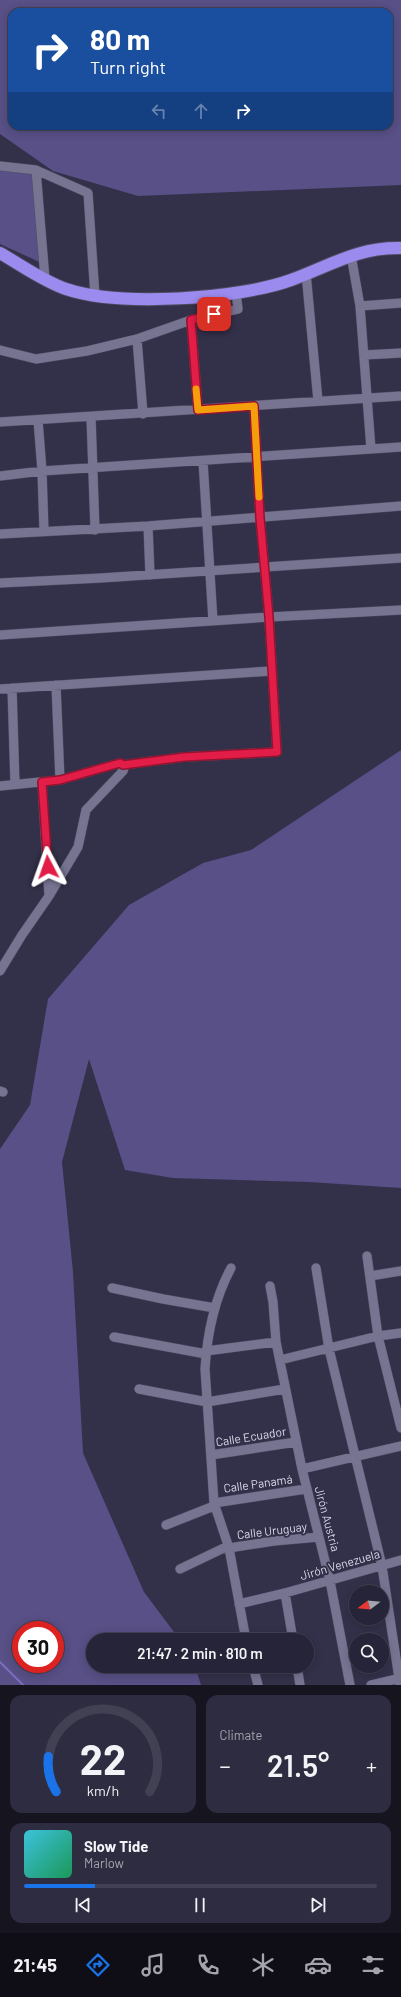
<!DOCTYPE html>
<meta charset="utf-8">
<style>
body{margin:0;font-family:Barlow,sans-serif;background:#2e2c40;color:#f1f3f6;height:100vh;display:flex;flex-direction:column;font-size:15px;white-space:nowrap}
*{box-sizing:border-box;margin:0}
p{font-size:13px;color:#a4a4ae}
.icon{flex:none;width:22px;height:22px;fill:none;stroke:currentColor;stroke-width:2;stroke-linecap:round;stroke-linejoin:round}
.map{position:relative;height:1685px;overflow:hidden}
.drawer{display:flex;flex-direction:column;gap:10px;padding:10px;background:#15141f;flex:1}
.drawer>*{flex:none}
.top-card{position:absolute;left:8px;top:8px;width:385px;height:122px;border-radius:12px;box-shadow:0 2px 10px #0003,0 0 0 1px #424153;background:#1a4fa0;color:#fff;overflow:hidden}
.needle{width:26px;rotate:254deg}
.tools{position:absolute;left:349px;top:1585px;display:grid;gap:8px}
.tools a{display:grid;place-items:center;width:40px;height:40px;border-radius:50%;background:#262438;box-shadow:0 2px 10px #0003,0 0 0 1px #424153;font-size:20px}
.speed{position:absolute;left:12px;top:1621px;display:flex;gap:8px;font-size:20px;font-weight:700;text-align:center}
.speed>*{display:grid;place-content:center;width:52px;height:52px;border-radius:50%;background:#262438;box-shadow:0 2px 10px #0003,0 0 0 1px #424153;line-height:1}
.speed .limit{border:6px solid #d22;background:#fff;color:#111}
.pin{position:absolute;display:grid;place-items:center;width:34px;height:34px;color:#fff;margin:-17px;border-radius:8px;box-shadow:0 2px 6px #0006}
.me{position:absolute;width:44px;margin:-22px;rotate:356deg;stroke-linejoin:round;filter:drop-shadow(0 0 3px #0008)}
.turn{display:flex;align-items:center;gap:14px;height:84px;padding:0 16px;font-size:18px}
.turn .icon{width:52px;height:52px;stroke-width:2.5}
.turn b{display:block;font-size:28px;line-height:34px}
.lanes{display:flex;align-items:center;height:38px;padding:0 16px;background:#0003;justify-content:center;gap:20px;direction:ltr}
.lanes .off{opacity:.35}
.big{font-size:30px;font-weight:600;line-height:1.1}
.drawer .card{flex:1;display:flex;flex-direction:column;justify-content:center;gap:6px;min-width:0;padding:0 14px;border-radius:12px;background:#2e2c40}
.drawer .dial{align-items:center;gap:0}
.dial svg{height:104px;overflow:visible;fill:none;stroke:#424153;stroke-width:7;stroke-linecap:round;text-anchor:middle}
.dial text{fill:#f1f3f6;stroke:none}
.song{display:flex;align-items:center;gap:12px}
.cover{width:48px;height:48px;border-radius:6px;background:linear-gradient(135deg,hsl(190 70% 55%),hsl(150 70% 35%))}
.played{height:4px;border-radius:2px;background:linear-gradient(90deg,#1a73e8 20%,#424153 20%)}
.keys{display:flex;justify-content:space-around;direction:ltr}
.heat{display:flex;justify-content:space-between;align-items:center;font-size:22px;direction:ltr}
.drawer .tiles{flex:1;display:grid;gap:10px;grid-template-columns:1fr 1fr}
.card:last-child{grid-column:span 2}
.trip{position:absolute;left:86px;top:1633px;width:228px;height:40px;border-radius:20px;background:#262438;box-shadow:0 2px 10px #0003,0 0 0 1px #424153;font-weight:600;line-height:40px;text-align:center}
.tabs{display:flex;height:64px;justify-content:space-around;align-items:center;background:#0f0e16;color:#a4a4ae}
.tabs .icon{width:28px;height:28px}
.tabs .on{color:#1a73e8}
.tabs b{font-size:18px;color:#f1f3f6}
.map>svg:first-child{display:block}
.green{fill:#585086;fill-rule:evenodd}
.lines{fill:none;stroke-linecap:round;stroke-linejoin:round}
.stream{stroke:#7b6dc0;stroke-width:2}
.minor-casing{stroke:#504d63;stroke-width:10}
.highway-casing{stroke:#504d63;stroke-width:14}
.minor{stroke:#777492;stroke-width:9}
.highway{stroke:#9b8bef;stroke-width:12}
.route-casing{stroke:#92132f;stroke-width:10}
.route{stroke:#e11d48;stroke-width:7}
.slow{stroke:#f59e0b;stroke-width:7}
.labels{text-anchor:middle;stroke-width:4;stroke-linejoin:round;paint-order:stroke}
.street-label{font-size:12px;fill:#dad8e9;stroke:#33304a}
</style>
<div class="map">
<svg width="401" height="1685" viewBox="0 0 401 1685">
<rect width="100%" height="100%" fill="#33304a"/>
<!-- green -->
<path class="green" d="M0,0H401V185L138,196L53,171L0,134ZM12,12H389V126H12Z
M0,169L32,173L46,265L0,244Z
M401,750V1188L309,1182L173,1178L125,1170L89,1059L62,1162L73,1272L83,1453L144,1592L180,1640H93V1666H195L201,1685H0V1149L30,1105L48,999L129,905L203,863L251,850ZM21,1630H55V1664H21Z"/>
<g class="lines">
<!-- stream -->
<path class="stream" d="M0,1662L23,1685"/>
<defs>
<path id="minor" d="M0,166L36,170L88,193L95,296
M36,170L45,279
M351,255L360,306L371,449
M306,273L318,401
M360,306L401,303
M191,320L198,410
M137,339L143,414
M0,350L36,359L87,351L137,339L191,320L238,309L236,292
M364,355L401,353
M91,417L95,530
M38,420L42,471L44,531
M0,422L401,396
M203,461L213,621
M0,476L42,471L401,447
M148,526L150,575
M0,534L148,526L401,506
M0,583L101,578L401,558
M0,635L269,617L401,610
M56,685L60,780
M12,688L15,784
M0,689L271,671
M123,765L184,757L277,752L269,617L260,518L254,406
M42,782L49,896
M0,786L60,780L120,763L124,768L123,771L86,810L78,847L49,896L22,935L0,971
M0,1091L3,1092
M367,1256L378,1336L401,1428
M231,1268C215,1298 207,1335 205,1369L214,1503L229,1548L246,1640
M316,1268L329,1349L382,1566L400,1685
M370,1276L401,1271
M270,1286L273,1302L276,1342
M112,1288L163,1299L215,1308
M114,1337L206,1354
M206,1351L276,1342L302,1469L330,1581L350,1685
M280,1360L378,1336L401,1333
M139,1389L207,1402L285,1389
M211,1455L296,1442
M302,1469L401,1446
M214,1503L306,1489
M166,1525L214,1506
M229,1548L274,1541L319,1537
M180,1569L228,1546
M285,1593L293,1640
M239,1604L285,1593L401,1560
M253,1666L258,1685
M297,1666L300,1685
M371,1685L401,1678"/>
<path id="highway" d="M0,253C21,265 43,281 66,289C120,307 239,299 291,280C330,266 357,247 401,248"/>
</defs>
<!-- minor casing -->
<use href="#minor" class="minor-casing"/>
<!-- highway casing -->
<use href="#highway" class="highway-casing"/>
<!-- minor -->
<use href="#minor" class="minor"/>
<!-- highway -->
<use href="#highway" class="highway"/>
</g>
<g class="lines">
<defs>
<path id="route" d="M48,867L42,782L60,780L120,763L123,765L184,757L277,752L269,617L260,518L254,406L198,410L191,320L214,314"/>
</defs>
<!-- route casing -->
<use href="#route" class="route-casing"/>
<!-- route -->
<use href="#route" class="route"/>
<!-- slow -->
<path class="slow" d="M196,389L198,410L254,406L259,497"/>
</g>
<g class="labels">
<!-- street labels -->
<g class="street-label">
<text transform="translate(251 1437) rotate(-9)" y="4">Calle Ecuador</text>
<text transform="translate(258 1484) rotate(-8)" y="4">Calle Panamá</text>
<text transform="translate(327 1519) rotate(75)" y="4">Jirón Austria</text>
<text transform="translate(272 1531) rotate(-7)" y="4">Calle Uruguay</text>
<text transform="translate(340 1565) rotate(-16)" y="4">Jirón Venezuela</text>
</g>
</g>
</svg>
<div class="tools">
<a><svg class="needle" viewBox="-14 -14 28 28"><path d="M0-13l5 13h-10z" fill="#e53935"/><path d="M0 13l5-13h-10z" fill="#a4a4ae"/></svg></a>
<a><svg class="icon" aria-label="search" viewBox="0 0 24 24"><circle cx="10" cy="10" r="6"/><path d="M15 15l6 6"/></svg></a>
</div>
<div class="speed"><div class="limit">30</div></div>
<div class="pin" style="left:214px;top:314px;background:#d93025"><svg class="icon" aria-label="arrive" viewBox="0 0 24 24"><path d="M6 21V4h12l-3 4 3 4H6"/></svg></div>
<svg class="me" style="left:48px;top:867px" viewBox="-20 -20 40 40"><path d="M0-17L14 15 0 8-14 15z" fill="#e11d48" stroke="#fff" stroke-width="4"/></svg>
<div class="trip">21:47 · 2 min · 810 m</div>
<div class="top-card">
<div class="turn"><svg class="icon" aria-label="right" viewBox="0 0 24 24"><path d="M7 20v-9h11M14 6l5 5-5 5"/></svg><div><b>80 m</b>Turn right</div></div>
<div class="lanes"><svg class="icon off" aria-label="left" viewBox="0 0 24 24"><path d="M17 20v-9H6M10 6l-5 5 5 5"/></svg><svg class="icon off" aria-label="ahead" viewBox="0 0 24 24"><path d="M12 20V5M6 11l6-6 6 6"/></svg><svg class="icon" aria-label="right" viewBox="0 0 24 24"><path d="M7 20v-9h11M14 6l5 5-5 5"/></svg></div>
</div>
</div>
<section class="drawer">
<div class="tiles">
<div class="card dial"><svg viewBox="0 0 100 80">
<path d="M14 69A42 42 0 1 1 86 69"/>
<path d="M14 69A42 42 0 0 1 8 42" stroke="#1a73e8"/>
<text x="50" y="56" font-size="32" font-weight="700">22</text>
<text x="50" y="72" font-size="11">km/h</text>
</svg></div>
<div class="card"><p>Climate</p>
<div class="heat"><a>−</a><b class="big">21.5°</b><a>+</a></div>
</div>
<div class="card">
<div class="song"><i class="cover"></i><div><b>Slow Tide</b><p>Marlow</p></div></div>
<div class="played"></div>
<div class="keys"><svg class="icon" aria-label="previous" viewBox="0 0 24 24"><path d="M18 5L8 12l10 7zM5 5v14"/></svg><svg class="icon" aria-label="pause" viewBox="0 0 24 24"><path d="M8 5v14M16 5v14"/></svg><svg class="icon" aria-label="next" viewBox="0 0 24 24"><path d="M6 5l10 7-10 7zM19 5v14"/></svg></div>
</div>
</div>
</section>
<nav class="tabs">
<b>21:45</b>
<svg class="icon on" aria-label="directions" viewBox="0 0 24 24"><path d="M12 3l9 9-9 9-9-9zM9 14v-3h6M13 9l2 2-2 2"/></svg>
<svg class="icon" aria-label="music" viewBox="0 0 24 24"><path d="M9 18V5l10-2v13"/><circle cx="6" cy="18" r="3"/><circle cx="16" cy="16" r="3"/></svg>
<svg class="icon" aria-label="phone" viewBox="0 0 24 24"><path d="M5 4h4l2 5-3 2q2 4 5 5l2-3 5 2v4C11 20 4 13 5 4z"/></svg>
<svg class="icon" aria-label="climate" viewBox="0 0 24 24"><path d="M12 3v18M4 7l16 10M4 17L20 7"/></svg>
<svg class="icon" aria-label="car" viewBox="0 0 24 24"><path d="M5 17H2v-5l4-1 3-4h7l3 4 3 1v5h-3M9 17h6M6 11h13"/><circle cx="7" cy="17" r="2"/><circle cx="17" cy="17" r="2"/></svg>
<svg class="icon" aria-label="filters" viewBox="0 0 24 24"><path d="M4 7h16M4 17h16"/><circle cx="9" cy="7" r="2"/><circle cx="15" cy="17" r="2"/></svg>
</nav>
